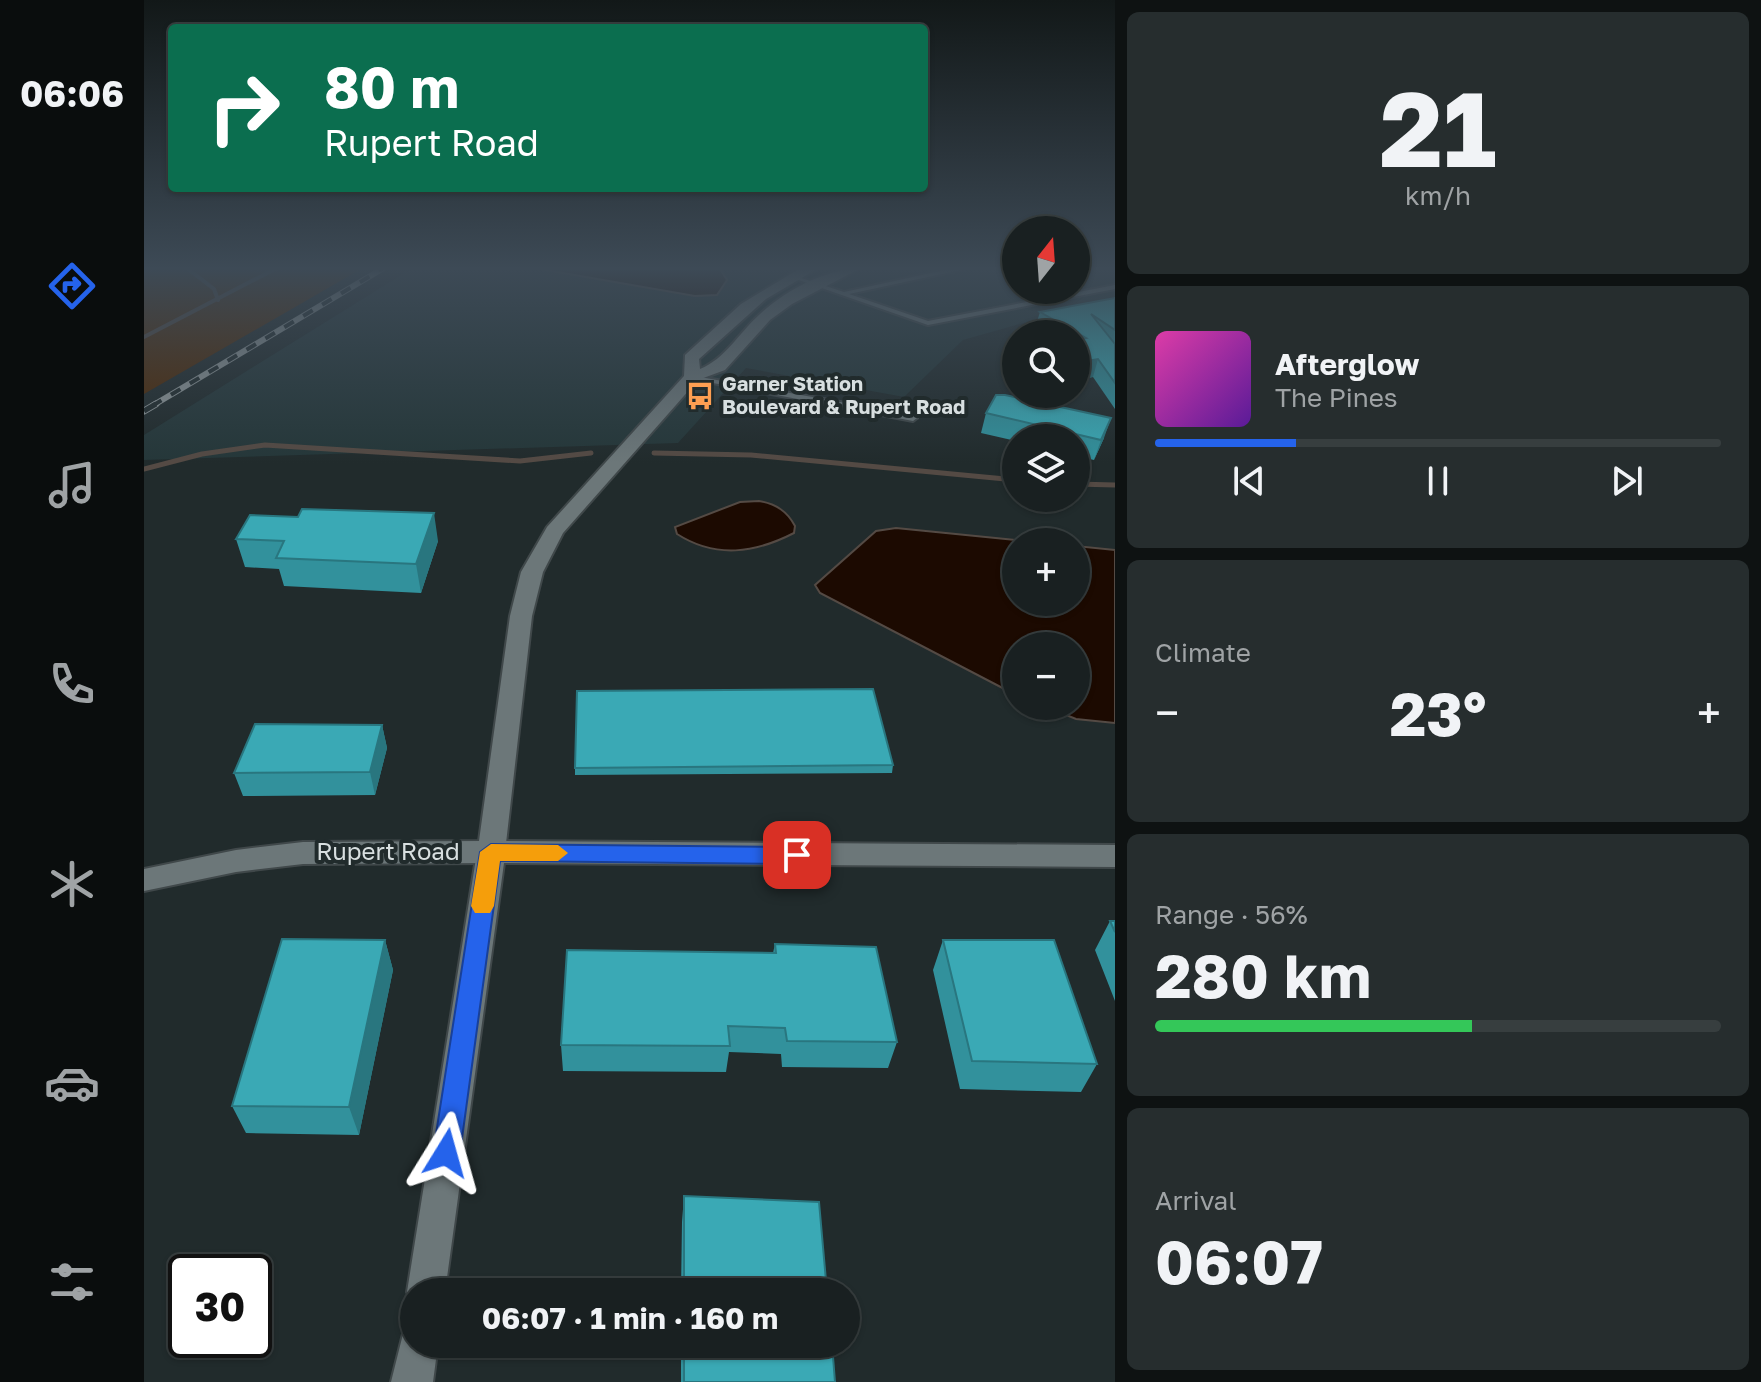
<!DOCTYPE html>
<meta charset="utf-8">
<style>
body{margin:0;font-family:"Golos Text",sans-serif;background:#262d2e;color:#f1f3f6;height:100vh;display:flex;flex-direction:column;font-size:30px;white-space:nowrap}
*{box-sizing:border-box;margin:0}
p{font-size:26px;color:#9fa3a5}
.icon{flex:none;width:44px;height:44px;fill:none;stroke:currentColor;stroke-width:2;stroke-linecap:round;stroke-linejoin:round}
.map{position:relative;flex:1;overflow:hidden}
.sheet{display:flex;flex-direction:column;gap:12px;padding:12px;background:#0e1212;width:646px}
.sheet>*{flex:none}
.hud{position:absolute;left:24px;top:24px;width:760px;height:168px;border-radius:8px;box-shadow:0 2px 6px #0004,0 0 0 2px #373e3f;background:#0b6e4f;color:#fff;overflow:hidden}
.needle{width:52px;rotate:17deg}
.buttons{position:absolute;left:858px;top:216px;display:grid;gap:16px}
.buttons a{display:grid;place-items:center;width:88px;height:88px;border-radius:50%;background:#192021;box-shadow:0 2px 6px #0004,0 0 0 2px #373e3f;font-size:40px}
.speed{position:absolute;left:24px;top:1254px;display:flex;gap:16px;font-size:40px;font-weight:700;text-align:center}
.speed>*{display:grid;place-content:center;width:104px;height:104px;border-radius:50%;background:#192021;box-shadow:0 2px 6px #0004,0 0 0 2px #373e3f;line-height:1}
.speed .limit{border:4px solid #111;border-radius:12px;background:#fff;color:#111}
.pin{position:absolute;display:grid;place-items:center;width:68px;height:68px;color:#fff;margin:-34px;border-radius:16px;box-shadow:0 4px 12px #0006}
.me{position:absolute;width:88px;margin:-44px;rotate:8deg;stroke-linejoin:round;filter:drop-shadow(0 0 6px #0008)}
.turn{display:flex;align-items:center;gap:28px;height:168px;padding:0 24px;font-size:36px}
.turn .icon{width:104px;height:104px;stroke-width:2.5}
.turn b{display:block;font-size:56px;line-height:68px}
.big{font-size:60px;font-weight:700;line-height:1.1}
.sheet .tile{flex:1;display:flex;flex-direction:column;justify-content:center;gap:12px;min-width:0;padding:0 28px;border-radius:12px;background:#262d2e}
.sheet .dial{align-items:center;gap:0}
.dial b{font-size:104px;line-height:1}
.song{display:flex;align-items:center;gap:24px}
.cover{width:96px;height:96px;border-radius:12px;background:linear-gradient(135deg,hsl(320 70% 55%),hsl(270 70% 35%))}
.played{height:8px;border-radius:4px;background:linear-gradient(90deg,#2563eb 25%,#373e3f 25%)}
.keys{display:flex;justify-content:space-around;direction:ltr}
.heat{display:flex;justify-content:space-between;align-items:center;font-size:44px;direction:ltr}
.charge{height:12px;border-radius:6px;background:linear-gradient(90deg,#34c759 56%,#373e3f 0)}
.trip{position:absolute;left:256px;top:1278px;width:460px;height:80px;border-radius:40px;background:#192021;box-shadow:0 2px 6px #0004,0 0 0 2px #373e3f;font-weight:700;line-height:80px;text-align:center}
main{display:flex;flex:1;min-height:0}
.tab-bar{display:flex;flex-direction:column;width:144px;justify-content:space-around;align-items:center;background:#0a0d0d;color:#9fa3a5}
.tab-bar .icon{width:56px;height:56px}
.tab-bar .selected{color:#2563eb}
.tab-bar b{font-size:36px;color:#f1f3f6}
.map>svg:first-child{display:block}
.built{fill:#253739}
.green{fill:#4f2905}
.water{fill:#1c0a01;stroke:#544a44;stroke-width:2}
.lines{fill:none;stroke-linecap:round;stroke-linejoin:round}
.stream-far1{stroke:#544a44;stroke-width:4}
.stream{stroke:#544a44;stroke-width:5}
.lane-casing{stroke:#40484a;stroke-width:4}
.street-casing{stroke:#40484a;stroke-width:4}
.secondary-casing{stroke:#40484a;stroke-width:4}
.lane{fill:#6c7779;fill-rule:evenodd}
.street{fill:#6c7779;fill-rule:evenodd}
.secondary{fill:#6c7779;fill-rule:evenodd}
.rail-far1-casing{stroke:#91999a;stroke-width:6}
.rail-casing{stroke:#91999a;stroke-width:7}
.rail-far1{stroke:#212b2c;stroke-width:4;stroke-dasharray:11;stroke-linecap:butt}
.rail{stroke:#212b2c;stroke-width:5;stroke-dasharray:14;stroke-linecap:butt}
.wall{fill:#32919c}
.shaded-wall{fill:#29767f}
.building{fill:#3aa9b5;stroke:#29767f;stroke-width:2}
.route{fill:#2563eb;stroke:#184099;stroke-width:2}
.slow{fill:#f59e0b}
.labels{text-anchor:middle;stroke-width:8;stroke-linejoin:round;paint-order:stroke}
.far-poi-label{font-size:20px;font-weight:bold;fill:#d8dfe0;stroke:#212b2c;text-anchor:start}
.street-label{font-size:24px;fill:#d8dfe0;stroke:#212b2c}
</style>
<main>
<nav class="tab-bar">
<b>06:06</b>
<svg class="icon selected" aria-label="directions" viewBox="0 0 24 24"><path d="M12 3l9 9-9 9-9-9zM9 14v-3h6M13 9l2 2-2 2"/></svg>
<svg class="icon" aria-label="music" viewBox="0 0 24 24"><path d="M9 18V5l10-2v13"/><circle cx="6" cy="18" r="3"/><circle cx="16" cy="16" r="3"/></svg>
<svg class="icon" aria-label="phone" viewBox="0 0 24 24"><path d="M5 4h4l2 5-3 2q2 4 5 5l2-3 5 2v4C11 20 4 13 5 4z"/></svg>
<svg class="icon" aria-label="climate" viewBox="0 0 24 24"><path d="M12 3v18M4 7l16 10M4 17L20 7"/></svg>
<svg class="icon" aria-label="car" viewBox="0 0 24 24"><path d="M5 17H2v-5l4-1 3-4h7l3 4 3 1v5h-3M9 17h6M6 11h13"/><circle cx="7" cy="17" r="2"/><circle cx="17" cy="17" r="2"/></svg>
<svg class="icon" aria-label="filters" viewBox="0 0 24 24"><path d="M4 7h16M4 17h16"/><circle cx="9" cy="7" r="2"/><circle cx="15" cy="17" r="2"/></svg>
</nav>
<div class="map">
<svg width="971" height="1382" viewBox="0 0 971 1382">
<rect width="100%" height="100%" fill="#212b2c"/>
<!-- built -->
<path class="built" d="M267,269H872V290H932V269H971V297L819,340L760,397L602,368L534,443L0,460V435Z"/>
<!-- green -->
<path class="green" d="M0,269H217L0,394Z"/>
<!-- water -->
<path class="water" d="M396,269H576L583,280L573,295L551,296Z
M615,501C632,504 643,511 651,526L650,533C611,553 572,559 533,534L531,527L596,502Z
M752,528L891,542H872V602H932V546L971,550V723L932,719L900,706H932V646H872V695L676,593L671,585L732,531Z"/>
<g class="lines">
<!-- stream-far1 -->
<path class="stream-far1" d="M44,269L70,289L74,300
M0,337L131,269"/>
<!-- stream -->
<path class="stream" d="M510,453L607,455L872,480
M0,469L58,454L121,445L376,461L447,453
M932,484L971,485"/>
<defs>
<path id="lane" d="M805,269H821L705,294L784,321L971,285V289L784,325L646,277L651,276L700,292Z
M545,375L769,415L773,418L769,421L548,379L544,377Z"/>
<path id="street" d="M347,841L971,845V867L360,863L301,1292H270V1307L263,1292L333,852L337,844Z
M270,1326V1344H294L289,1382H247L260,1330Z"/>
<path id="secondary" d="M655,269H673L622,299L555,359L556,369C581,359 595,333 615,315C641,291 680,269 715,269L648,304L626,320L581,370L554,380L419,533L399,572L388,616L361,852L357,860L347,863L159,864L92,872L0,891V869L92,850L159,842L335,841L366,616L377,572L403,527L540,376L541,355L597,304Z"/>
</defs>
<!-- lane casing -->
<use href="#lane" class="lane-casing"/>
<!-- street casing -->
<use href="#street" class="street-casing"/>
<!-- secondary casing -->
<use href="#secondary" class="secondary-casing"/>
<!-- lane -->
<use href="#lane" class="lane"/>
<!-- street -->
<use href="#street" class="street"/>
<!-- secondary -->
<use href="#secondary" class="secondary"/>
<defs>
<path id="rail-far1" d="M8,406L238,269"/>
<path id="rail" d="M0,411L12,404"/>
</defs>
<!-- rail-far1 casing -->
<use href="#rail-far1" class="rail-far1-casing"/>
<!-- rail casing -->
<use href="#rail" class="rail-casing"/>
<!-- rail-far1 -->
<use href="#rail-far1" class="rail-far1"/>
<!-- rail -->
<use href="#rail" class="rail"/>
</g>
<!-- wall -->
<path class="wall" d="M971,298V409L949,377L932,380V334H901L891,328L896,312Z
M842,413L960,438L950,460L932,456V438H872V441L837,433Z
M92,539L294,541L277,593L140,586L135,569L101,567Z
M238,725L243,748L231,795L99,796L90,773Z
M749,765L748,773L431,775V768Z
M966,921H971V1001L951,950Z
M241,940L249,970L215,1135L102,1133L88,1106Z
M799,940L953,1064L937,1092L816,1089L789,970Z
M631,944L753,1042L744,1068L638,1067L637,1054L585,1052L582,1072L419,1071L417,1045L629,953Z
M540,1196L683,1292H537L538,1222Z
M537,1344H688L691,1382H537Z"/>
<!-- shaded-wall -->
<path class="shaded-wall" d="M954,359L949,377L932,380L937,362Z
M967,418L960,438L950,460L957,440Z
M290,513L294,541L277,593L272,564Z
M238,725L243,748L231,795L226,772Z
M241,940L249,970L215,1135L205,1107Z"/>
<!-- building -->
<path class="building" d="M971,298V330L947,314L971,344V383L954,359L937,362L932,358V340L942,338L896,312Z
M852,395H861L967,418L957,440L842,413Z
M158,509L290,513L272,564L132,558L140,541L92,539L106,515L154,517Z
M729,689L749,765L431,768L433,691Z
M111,724L238,725L226,772L90,773Z
M966,921H971V932Z
M138,939L241,940L205,1107L88,1106Z
M799,940H910L953,1064L828,1061Z
M631,944L732,947L753,1042L643,1041L641,1028L584,1026L586,1046L417,1045L423,950L632,953Z
M540,1196L675,1202L683,1292H540Z
M540,1344H688L691,1382H540Z"/>
<!-- sky -->
<linearGradient id="sky" x2="0" y2="1"><stop stop-color="#121818"/><stop offset="0.58" stop-color="#3d4a56"/><stop offset="1" stop-color="#3d4a56" stop-opacity="0"/></linearGradient>
<rect width="971" height="463" fill="url(#sky)"/>
<!-- route -->
<path class="route" d="M347,844L653,847L664,855L653,864L356,861L316,1153L312,1162L302,1166L293,1162L289,1153L336,852Z"/>
<!-- slow -->
<path class="slow" d="M347,844L414,845L424,853L414,861H356L350,906L346,913H331L327,906L336,852Z"/>
<!-- icons -->
<defs>
<symbol id="bus-bare" viewBox="-9 -9 18 18"><path d="M-5-6H5V4H4V6H2V4H-2V6H-4V4H-5ZM-3.5-4V0h7V-4ZM-3.5 1.2v1.5H-2V1.2ZM2 1.2v1.5H3.5V1.2Z" fill="#fc9e52" stroke="#212b2c" stroke-width="2.5" paint-order="stroke"/></symbol>
</defs>
<g fill-rule="evenodd">
<use href="#bus-bare" x="536" y="376" width="40" height="40"/>
</g>
<g class="labels">
<!-- far-poi labels -->
<g class="far-poi-label">
<text x="578" y="391">Garner Station<tspan x="578" dy="23">Boulevard &amp; Rupert Road</tspan></text>
</g>
<!-- street labels -->
<g class="street-label">
<text x="244" y="860">Rupert Road</text>
</g>
</g>
</svg>
<div class="buttons">
<a><svg class="needle" viewBox="-14 -14 28 28"><path d="M0-13l5 13h-10z" fill="#e53935"/><path d="M0 13l5-13h-10z" fill="#9fa3a5"/></svg></a>
<a><svg class="icon" aria-label="search" viewBox="0 0 24 24"><circle cx="10" cy="10" r="6"/><path d="M15 15l6 6"/></svg></a>
<a><svg class="icon" aria-label="layers" viewBox="0 0 24 24"><path d="M12 4l9 5-9 5-9-5zM3 14l9 5 9-5"/></svg></a>
<a>+</a>
<a>−</a>
</div>
<div class="speed"><div class="limit">30</div></div>
<div class="pin" style="left:653px;top:855px;background:#d93025"><svg class="icon" aria-label="arrive" viewBox="0 0 24 24"><path d="M6 21V4h12l-3 4 3 4H6"/></svg></div>
<svg class="me" style="left:302px;top:1153px" viewBox="-20 -20 40 40"><path d="M0-17L14 15 0 8-14 15z" fill="#2563eb" stroke="#fff" stroke-width="4"/></svg>
<div class="trip">06:07 · 1 min · 160 m</div>
<div class="hud">
<div class="turn"><svg class="icon" aria-label="right" viewBox="0 0 24 24"><path d="M7 20v-9h11M14 6l5 5-5 5"/></svg><div><b>80 m</b>Rupert Road</div></div>
</div>
</div>
<section class="sheet">
<div class="tile dial"><b>21</b><p>km/h</p></div>
<div class="tile">
<div class="song"><i class="cover"></i><div><b>Afterglow</b><p>The Pines</p></div></div>
<div class="played"></div>
<div class="keys"><svg class="icon" aria-label="previous" viewBox="0 0 24 24"><path d="M18 5L8 12l10 7zM5 5v14"/></svg><svg class="icon" aria-label="pause" viewBox="0 0 24 24"><path d="M8 5v14M16 5v14"/></svg><svg class="icon" aria-label="next" viewBox="0 0 24 24"><path d="M6 5l10 7-10 7zM19 5v14"/></svg></div>
</div>
<div class="tile"><p>Climate</p>
<div class="heat"><a>−</a><b class="big">23°</b><a>+</a></div>
</div>
<div class="tile"><p>Range · 56%</p><b class="big">280 km</b><div class="charge"></div></div>
<div class="tile"><p>Arrival</p><b class="big">06:07</b></div>
</section>
</main>
